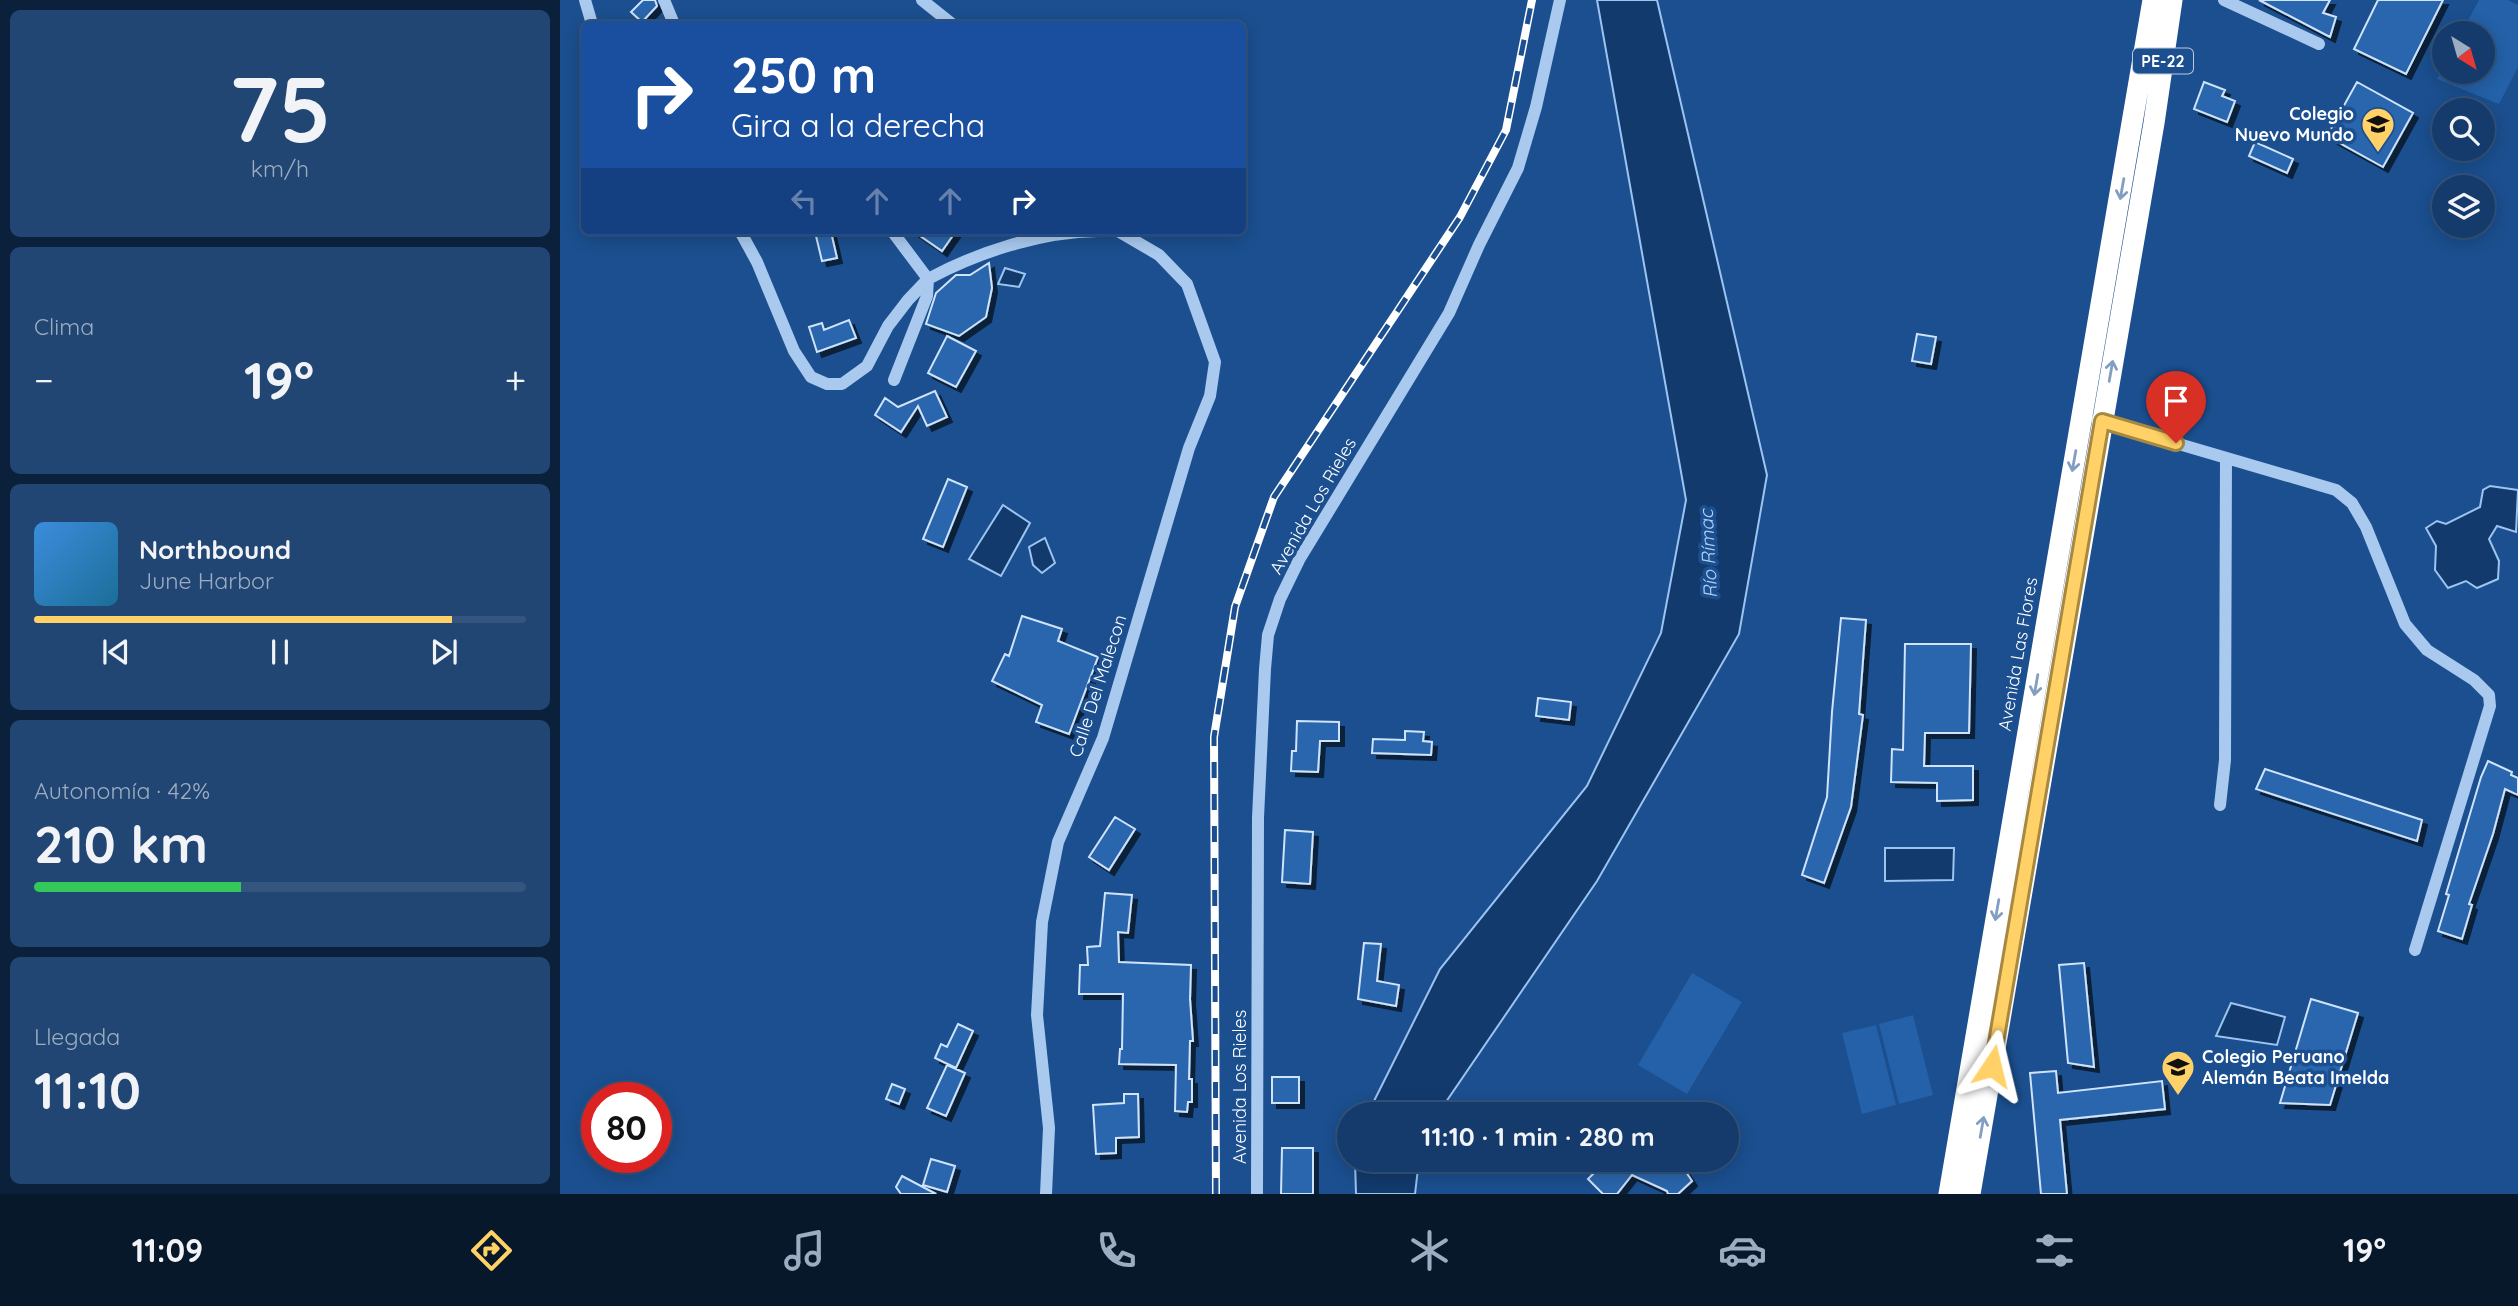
<!DOCTYPE html>
<html lang="es">
<meta charset="utf-8">
<style>
body{margin:0;font-family:Quicksand,sans-serif;background:#214673;color:#f1f3f6;height:100vh;display:flex;flex-direction:column;font-size:26px;white-space:nowrap}
*{box-sizing:border-box;margin:0}
p{font-size:23px;color:#9dadc1}
.icon{flex:none;width:38px;height:38px;fill:none;stroke:currentColor;stroke-width:2;stroke-linecap:round;stroke-linejoin:round}
.map{position:relative;flex:1;overflow:hidden}
.drawer{display:flex;flex-direction:column;gap:10px;padding:10px;background:#0b203b;width:560px}
.drawer>*{flex:none}
.guide{position:absolute;left:21px;top:21px;width:665px;height:214px;border-radius:10px;box-shadow:0 4px 18px #0003,0 0 0 2px #33557e;background:#1a4fa0;color:#fff;overflow:hidden}
.needle{width:46px;rotate:143deg}
.controls{position:absolute;left:1872px;top:21px;display:grid;gap:14px}
.controls a{display:grid;place-items:center;width:63px;height:63px;border-radius:50%;background:#143b6b;box-shadow:0 4px 18px #0003,0 0 0 2px #33557e;font-size:35px}
.speed{position:absolute;left:21px;top:1082px;display:flex;gap:14px;font-size:35px;font-weight:700;text-align:center}
.speed>*{display:grid;place-content:center;width:91px;height:91px;border-radius:50%;background:#143b6b;box-shadow:0 4px 18px #0003,0 0 0 2px #33557e;line-height:1}
.speed .limit{border:10px solid #d22;background:#fff;color:#111}
.pin{position:absolute;display:grid;place-items:center;width:60px;height:60px;color:#fff;margin:-72px -30px;border-radius:50% 50% 50% 0;rotate:-45deg;box-shadow:0 0 7px #0007}
.pin .icon{rotate:45deg}
.me{position:absolute;width:77px;margin:-38px;rotate:10deg;stroke-linejoin:round;filter:drop-shadow(0 0 5px #0008)}
.turn{display:flex;align-items:center;gap:24px;height:147px;padding:0 35px;font-size:32px}
.turn .icon{width:91px;height:91px;stroke-width:2.5}
.turn b{display:block;font-size:49px;line-height:60px}
.lanes{display:flex;align-items:center;height:66px;padding:0 35px;background:#0003;justify-content:center;gap:35px;direction:ltr}
.lanes .off{opacity:.35}
.big{font-size:52px;font-weight:700;line-height:1.1}
.drawer .card{flex:1;display:flex;flex-direction:column;justify-content:center;gap:10px;min-width:0;padding:0 24px;border-radius:10px;background:#214673}
.drawer .dial{align-items:center;gap:0}
.dial b{font-size:91px;line-height:1}
.song{display:flex;align-items:center;gap:21px}
.cover{width:84px;height:84px;border-radius:10px;background:linear-gradient(135deg,hsl(210 70% 55%),hsl(200 70% 35%))}
.played{height:7px;border-radius:4px;background:linear-gradient(90deg,#ffd166 85%,#33557e 85%)}
.keys{display:flex;justify-content:space-around;direction:ltr}
.heat{display:flex;justify-content:space-between;align-items:center;font-size:38px;direction:ltr}
.charge{height:10px;border-radius:5px;background:linear-gradient(90deg,#34c759 42%,#33557e 0)}
.trip{position:absolute;left:777px;top:1102px;width:402px;height:70px;border-radius:35px;background:#143b6b;box-shadow:0 4px 18px #0003,0 0 0 2px #33557e;font-weight:700;line-height:70px;text-align:center}
.dock{display:flex;height:112px;justify-content:space-around;align-items:center;background:#08182b;color:#9dadc1}
.dock .icon{width:49px;height:49px}
.dock .selected{color:#ffd166}
.dock b{font-size:32px;color:#f1f3f6}
main{display:flex;flex:1;min-height:0}
.map>svg:first-child{display:block}
.green{fill:#2461a8}
.water{fill:#123a6d;stroke:#9cc4f0;stroke-width:2}
.building{fill:#2a66ad;stroke:#cfe3fa;stroke-width:2;filter:url(#shadow)}
.lines{fill:none;stroke-linecap:round;stroke-linejoin:round}
.minor{stroke:#a9c9ee;stroke-width:12}
.highway{stroke:#fff;stroke-width:21}
.rail-casing{stroke:#fff;stroke-width:8}
.rail{stroke:#1b4f8f;stroke-width:5;stroke-dasharray:16;stroke-linecap:butt}
.oneway{stroke:#829ec1}
.route-casing{stroke:#a68842;stroke-width:18}
.route{stroke:#ffd166;stroke-width:12}
.labels{text-anchor:middle;stroke-width:7;stroke-linejoin:round;paint-order:stroke}
.shield{fill:#1b4f8f;stroke:#bbcadd;stroke-width:2}
.shield-label{font-size:16px;font-weight:bold;fill:#fff}
.poi-label{font-size:18px;font-weight:bold;fill:#fff;stroke:#1b4f8f;text-anchor:end}
.street-label{font-size:18px;fill:#fff;stroke:#1b4f8f}
.water-label{font-size:19px;font-style:italic;fill:#b5d3f5;stroke:#1b4f8f}
</style>
<main>
<section class="drawer">
<div class="card dial"><b>75</b><p>km/h</p></div>
<div class="card"><p>Clima</p>
<div class="heat"><a>−</a><b class="big">19°</b><a>+</a></div>
</div>
<div class="card">
<div class="song"><i class="cover"></i><div><b>Northbound</b><p>June Harbor</p></div></div>
<div class="played"></div>
<div class="keys"><svg class="icon" aria-label="previous" viewBox="0 0 24 24"><path d="M18 5L8 12l10 7zM5 5v14"/></svg><svg class="icon" aria-label="pause" viewBox="0 0 24 24"><path d="M8 5v14M16 5v14"/></svg><svg class="icon" aria-label="next" viewBox="0 0 24 24"><path d="M6 5l10 7-10 7zM19 5v14"/></svg></div>
</div>
<div class="card"><p>Autonomía · 42%</p><b class="big">210 km</b><div class="charge"></div></div>
<div class="card"><p>Llegada</p><b class="big">11:10</b></div>
</section>
<div class="map">
<svg width="1958" height="1194" viewBox="0 0 1958 1194">
<defs>
<filter id="shadow"><feDropShadow dx="5" dy="5" stdDeviation="0" flood-color="#0009"/></filter>
</defs>
<rect width="100%" height="100%" fill="#1b4f8f"/>
<!-- green -->
<path class="green" d="M1919,0H1948L1958,5V67L1939,104L1877,79L1885,64V72H1923V33H1901Z
M1132,973L1182,1002L1127,1094L1078,1065Z
M1353,1015L1373,1095L1339,1104L1319,1024Z
M1316,1025L1336,1105L1302,1114L1282,1033Z"/>
<!-- water -->
<path class="water" d="M1037,0H1097L1207,475L1179,634L1037,881L877,1115H807L880,969L1027,786L1101,633L1126,500Z
M445,268L465,274L459,287L438,284Z
M1930,486L1958,490L1956,532L1937,526L1929,539L1939,561L1938,579L1917,588L1906,581L1888,588L1875,570L1876,546L1866,528L1877,521L1886,524L1920,507L1923,490Z
M443,505L470,523L441,576L409,559Z
M485,538L495,563L482,573L473,565L469,547Z
M1325,848H1394L1393,880L1325,881Z
M1671,1003L1725,1017L1717,1045L1656,1036Z
M795,1160H859L855,1194H796Z"/>
<!-- building -->
<path class="building" d="M83,0H95L97,6L82,22L71,12Z
M1699,0H1770L1763,13L1776,17L1770,37Z
M1818,0H1883L1846,74L1794,49Z
M1644,82L1665,90L1662,96L1675,101L1667,122L1634,109Z
M1797,82L1853,113L1823,167L1767,136Z
M1695,142L1733,159L1727,173L1689,156Z
M353,231H396L382,251Z
M271,232L277,258L262,261L256,236Z
M429,263L432,288L426,317L399,336L366,324L376,293L396,275H410Z
M289,320L296,338L257,352L249,327L262,323L264,330Z
M1357,334L1376,337L1371,364L1352,361Z
M387,336L416,351L396,387L368,373Z
M375,391L387,417L367,426L358,406L341,432L315,415L325,398L338,407Z
M388,479L407,487L383,547L363,539Z
M462,616L502,629L498,641L538,657L509,734L476,722L482,705L432,681L445,654L449,656Z
M1281,618L1306,620L1299,714L1303,715L1291,807L1264,883L1242,875L1267,797L1272,712Z
M1345,644H1411L1409,733H1365L1364,766H1413V800L1377,801V783L1331,782L1332,749L1343,750Z
M978,698L1011,702L1009,720L976,716Z
M737,721L779,722V741H760L758,772L731,771L732,751H736Z
M845,731L864,732L863,741L872,742L871,755L812,753L813,739L845,740Z
M1928,761L1952,772L1951,775L1958,778V795L1945,789L1933,834L1909,904L1912,905L1902,939L1878,931L1889,895L1886,894L1921,777Z
M1705,769L1862,820L1857,841L1696,789Z
M555,817L575,829L549,870L529,857Z
M725,830L753,832L750,884L722,882Z
M545,893L572,895L568,933L558,932L559,962L631,965L630,999L633,1041H630L629,1079H632V1102H628L627,1112L615,1111L616,1065L559,1064L560,1049H562L563,994H519L520,965H528L527,947L540,946Z
M804,943L821,944L817,981L839,985L836,1006L798,999Z
M1524,963L1534,1067L1508,1063L1499,965Z
M1751,999L1798,1013L1770,1105L1720,1103Z
M398,1024L413,1031L396,1068L375,1058L381,1044L387,1047Z
M387,1065L405,1073L386,1116L367,1108Z
M1496,1071L1498,1093L1602,1081L1605,1109L1500,1120L1507,1194H1481L1470,1073Z
M712,1077H739V1103H712Z
M332,1084L345,1089L339,1104L326,1099Z
M564,1094H578L579,1137L556,1138V1153L536,1154L533,1105L564,1103Z
M722,1148H753V1194H721Z
M371,1159L395,1166L387,1192L363,1185Z
M1040,1160H1118L1132,1181L1118,1194H1108L1107,1191L1072,1175L1057,1194H1043L1028,1179L1045,1162Z
M342,1176L376,1194H341L336,1187Z"/>
<g class="lines">
<!-- minor -->
<path class="minor" d="M25,0L32,24
M104,0L114,24
M362,0L392,24
M1664,0L1759,44
M180,231L197,262L234,351L251,377L267,384H282L307,366L328,326L348,300L368,279L367,296L334,380
M332,231L368,279C418,252 480,232 538,231
M1537,420L1776,490L1792,503L1806,527L1845,624L1867,650L1914,680L1929,695L1930,706L1855,950
M1660,805L1665,760L1666,458
M486,1194L489,1128L477,1015L482,922L498,842L543,738L629,448L650,396L655,362L627,284L599,255L558,231
M697,1194L698,818L705,669L708,635L720,599L739,560L889,313L919,245L958,168L976,107L1000,0"/>
<!-- highway -->
<path class="highway" d="M1389,1194L1593,0
M1410,1194L1594,123L1612,0"/>
<defs>
<path id="rail" d="M656,1194L654,737L675,607L714,497L900,217L946,130L972,0"/>
</defs>
<!-- rail casing -->
<use href="#rail" class="rail-casing"/>
<!-- rail -->
<use href="#rail" class="rail"/>
</g>
<!-- one-way arrows -->
<defs><path id="oneway-shaft" d="M-6 0H5M1.5-3L5.5 0L1.5 3" fill="none" stroke-width="1.6" stroke-linecap="round" stroke-linejoin="round" transform="scale(1.75)"/></defs>
<g class="oneway">
<use href="#oneway-shaft" transform="translate(1562 189) rotate(100)"/>
<use href="#oneway-shaft" transform="translate(1551 371) rotate(-80)"/>
<use href="#oneway-shaft" transform="translate(1514 461) rotate(100)"/>
<use href="#oneway-shaft" transform="translate(1476 685) rotate(100)"/>
<use href="#oneway-shaft" transform="translate(1437 910) rotate(100)"/>
<use href="#oneway-shaft" transform="translate(1422 1127) rotate(-80)"/>
</g>
<g class="lines">
<defs>
<path id="route" d="M1432,1066L1542,421L1616,443"/>
</defs>
<!-- route casing -->
<use href="#route" class="route-casing"/>
<!-- route -->
<use href="#route" class="route"/>
</g>
<!-- icons -->
<defs>
<symbol id="school-pin" viewBox="-11 -11 22 30"><path d="M0 17L-7.5 6A9.5 9.5 0 1 1 7.5 6Z" fill="#ffd166" stroke="#1b4f8f"/><path d="M0-5L7-2L0 1L-7-2ZM-4 1L0 2.5L4 1V4Q0 6-4 4Z" fill="#111"/></symbol>
</defs>
<g fill-rule="evenodd">
<use href="#school-pin" x="1799" y="105" width="38" height="52"/>
<use href="#school-pin" x="1599" y="1048" width="38" height="52"/>
</g>
<g class="labels">
<!-- shield labels -->
<rect class="shield" x="1573" y="48.5" width="60" height="25" rx="5"/>
<g class="shield-label">
<text x="1603" y="67">PE-22</text>
</g>
<!-- poi labels -->
<g class="poi-label">
<text x="1794" y="120">Colegio<tspan x="1794" dy="21">Nuevo Mundo</tspan></text>
<text x="1642" y="1063" text-anchor="start">Colegio Peruano<tspan x="1642" dy="21">Alemán Beata Imelda</tspan></text>
</g>
<!-- street labels -->
<g class="street-label">
<text transform="translate(753 506) rotate(-60)" y="6">Avenida Los Rieles</text>
<text transform="translate(1458 654) rotate(-80)" y="6">Avenida Las Flores</text>
<text transform="translate(538 686) rotate(-72)" y="6">Calle Del Malecon</text>
<text transform="translate(680 1087) rotate(-90)" y="6">Avenida Los Rieles</text>
</g>
<!-- water labels -->
<g class="water-label">
<text transform="translate(1148 554) rotate(-93)" y="7">Río Rímac</text>
</g>
</g>
</svg>
<div class="controls">
<a><svg class="needle" viewBox="-14 -14 28 28"><path d="M0-13l5 13h-10z" fill="#e53935"/><path d="M0 13l5-13h-10z" fill="#9dadc1"/></svg></a>
<a><svg class="icon" aria-label="search" viewBox="0 0 24 24"><circle cx="10" cy="10" r="6"/><path d="M15 15l6 6"/></svg></a>
<a><svg class="icon" aria-label="layers" viewBox="0 0 24 24"><path d="M12 4l9 5-9 5-9-5zM3 14l9 5 9-5"/></svg></a>
</div>
<div class="speed"><div class="limit">80</div></div>
<div class="pin" style="left:1616px;top:443px;background:#d93025"><svg class="icon" aria-label="arrive" viewBox="0 0 24 24"><path d="M6 21V4h12l-3 4 3 4H6"/></svg></div>
<svg class="me" style="left:1432px;top:1066px" viewBox="-20 -20 40 40"><path d="M0-17L14 15 0 8-14 15z" fill="#ffd166" stroke="#fff" stroke-width="4"/></svg>
<div class="trip">11:10 · 1 min · 280 m</div>
<div class="guide">
<div class="turn"><svg class="icon" aria-label="right" viewBox="0 0 24 24"><path d="M7 20v-9h11M14 6l5 5-5 5"/></svg><div><b>250 m</b>Gira a la derecha</div></div>
<div class="lanes"><svg class="icon off" aria-label="left" viewBox="0 0 24 24"><path d="M17 20v-9H6M10 6l-5 5 5 5"/></svg><svg class="icon off" aria-label="ahead" viewBox="0 0 24 24"><path d="M12 20V5M6 11l6-6 6 6"/></svg><svg class="icon off" aria-label="ahead" viewBox="0 0 24 24"><path d="M12 20V5M6 11l6-6 6 6"/></svg><svg class="icon" aria-label="right" viewBox="0 0 24 24"><path d="M7 20v-9h11M14 6l5 5-5 5"/></svg></div>
</div>
</div>
</main>
<nav class="dock">
<b>11:09</b>
<svg class="icon selected" aria-label="directions" viewBox="0 0 24 24"><path d="M12 3l9 9-9 9-9-9zM9 14v-3h6M13 9l2 2-2 2"/></svg>
<svg class="icon" aria-label="music" viewBox="0 0 24 24"><path d="M9 18V5l10-2v13"/><circle cx="6" cy="18" r="3"/><circle cx="16" cy="16" r="3"/></svg>
<svg class="icon" aria-label="phone" viewBox="0 0 24 24"><path d="M5 4h4l2 5-3 2q2 4 5 5l2-3 5 2v4C11 20 4 13 5 4z"/></svg>
<svg class="icon" aria-label="climate" viewBox="0 0 24 24"><path d="M12 3v18M4 7l16 10M4 17L20 7"/></svg>
<svg class="icon" aria-label="car" viewBox="0 0 24 24"><path d="M5 17H2v-5l4-1 3-4h7l3 4 3 1v5h-3M9 17h6M6 11h13"/><circle cx="7" cy="17" r="2"/><circle cx="17" cy="17" r="2"/></svg>
<svg class="icon" aria-label="filters" viewBox="0 0 24 24"><path d="M4 7h16M4 17h16"/><circle cx="9" cy="7" r="2"/><circle cx="15" cy="17" r="2"/></svg>
<b>19°</b>
</nav>
